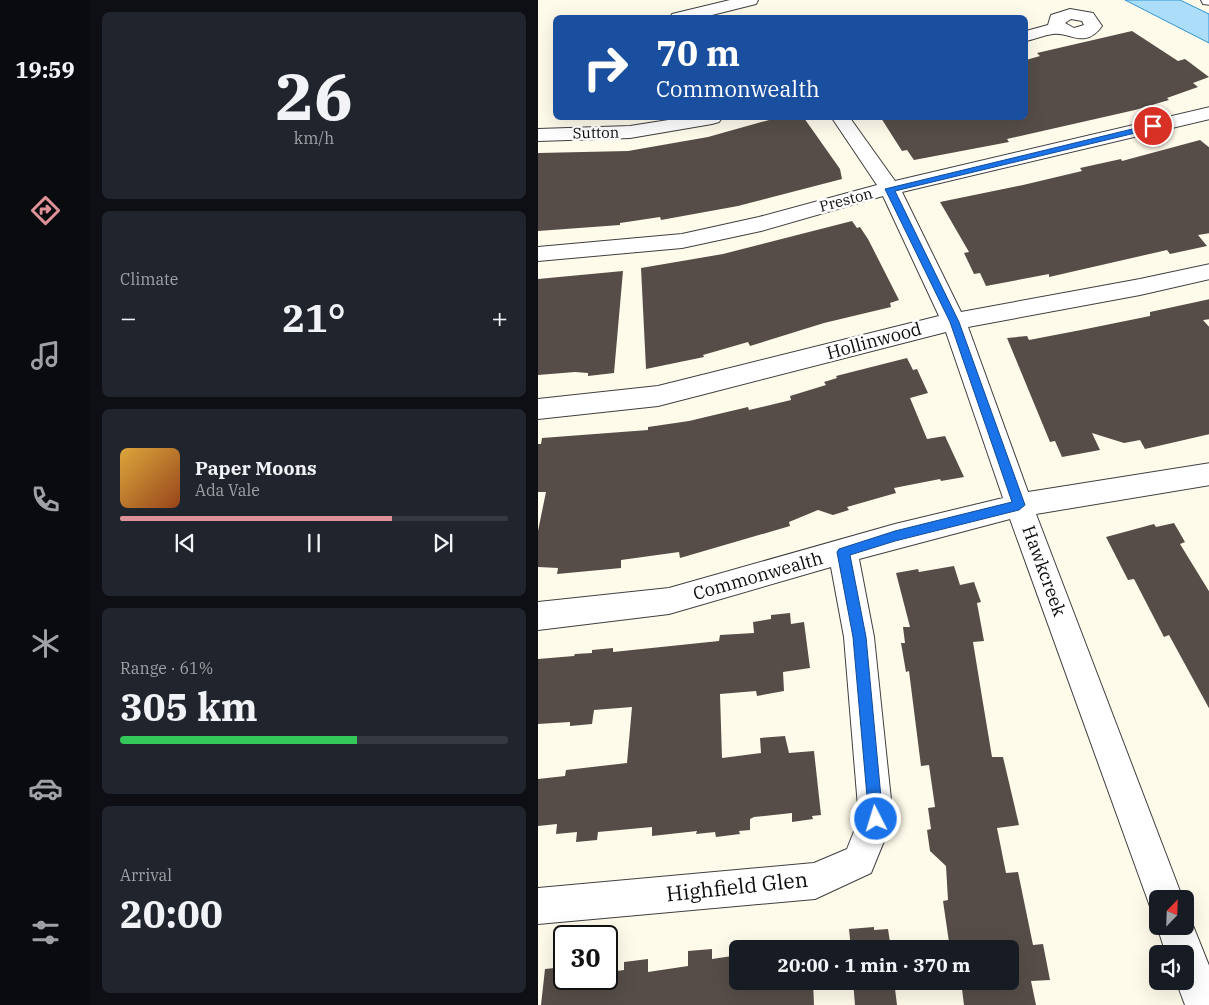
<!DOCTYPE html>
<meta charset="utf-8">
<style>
body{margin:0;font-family:"IBM Plex Serif",serif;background:#20242c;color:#f1f3f6;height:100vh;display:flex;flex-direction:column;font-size:19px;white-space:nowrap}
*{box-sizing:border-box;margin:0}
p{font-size:16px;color:#9ea1a6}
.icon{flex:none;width:28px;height:28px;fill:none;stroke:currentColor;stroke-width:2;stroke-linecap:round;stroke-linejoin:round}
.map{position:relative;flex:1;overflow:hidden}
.sheet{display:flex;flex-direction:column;gap:12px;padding:12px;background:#0d0f14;width:448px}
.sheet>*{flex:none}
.banner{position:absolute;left:15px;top:15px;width:475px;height:105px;border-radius:8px;box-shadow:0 5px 20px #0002;background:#1a4fa0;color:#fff;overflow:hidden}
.needle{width:32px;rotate:23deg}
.buttons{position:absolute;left:611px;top:890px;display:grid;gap:10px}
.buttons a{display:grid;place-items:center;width:45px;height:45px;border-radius:8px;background:#171b24;box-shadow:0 5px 20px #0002;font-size:25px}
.speed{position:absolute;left:15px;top:925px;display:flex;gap:10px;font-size:25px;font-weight:700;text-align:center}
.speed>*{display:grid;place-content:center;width:65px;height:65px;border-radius:50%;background:#171b24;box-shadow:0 5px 20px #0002;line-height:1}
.speed .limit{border:2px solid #111;border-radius:8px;background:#fff;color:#111}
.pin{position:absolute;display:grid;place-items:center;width:42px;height:42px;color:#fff;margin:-21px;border:2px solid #fff;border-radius:50%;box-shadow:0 1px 5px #0007}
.me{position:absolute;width:55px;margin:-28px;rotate:355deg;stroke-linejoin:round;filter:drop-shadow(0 0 4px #0008)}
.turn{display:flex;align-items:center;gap:18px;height:105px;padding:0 20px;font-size:22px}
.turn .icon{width:65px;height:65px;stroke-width:2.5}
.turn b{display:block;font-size:35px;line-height:42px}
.big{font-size:38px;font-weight:800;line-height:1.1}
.sheet .widget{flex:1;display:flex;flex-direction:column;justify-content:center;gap:8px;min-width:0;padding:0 18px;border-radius:8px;background:#20242c}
.sheet .dial{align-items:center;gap:0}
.dial b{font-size:65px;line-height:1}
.song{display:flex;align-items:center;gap:15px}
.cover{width:60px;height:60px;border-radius:8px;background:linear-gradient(135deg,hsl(40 70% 55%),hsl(20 70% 35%))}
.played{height:5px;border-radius:2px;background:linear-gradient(90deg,#dd9298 70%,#363941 70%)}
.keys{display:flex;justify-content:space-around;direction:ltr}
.heat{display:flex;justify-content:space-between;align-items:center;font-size:28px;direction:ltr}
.charge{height:8px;border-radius:4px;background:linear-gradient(90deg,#34c759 61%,#363941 0)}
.trip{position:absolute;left:191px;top:940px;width:290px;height:50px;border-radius:8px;background:#171b24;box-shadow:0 5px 20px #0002;font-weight:800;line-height:50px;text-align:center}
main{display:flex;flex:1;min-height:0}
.dock{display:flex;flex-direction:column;width:90px;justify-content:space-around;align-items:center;background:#090b0e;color:#9ea1a6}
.dock .icon{width:35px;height:35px}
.dock .active{color:#dd9298}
.dock b{font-size:22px;color:#f1f3f6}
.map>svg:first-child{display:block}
.water{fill:#acdefa;stroke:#2e94d6}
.building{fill:#564d48}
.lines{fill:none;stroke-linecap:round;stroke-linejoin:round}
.minor-casing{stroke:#3f3f3f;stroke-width:2}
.minor{fill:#fff;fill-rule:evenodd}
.route{fill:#1a73e8;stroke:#114b97}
.labels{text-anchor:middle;stroke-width:5;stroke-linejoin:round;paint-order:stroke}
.far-street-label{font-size:15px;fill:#0c0c0c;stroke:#fff}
.street-label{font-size:18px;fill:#0c0c0c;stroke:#fff}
.near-street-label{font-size:21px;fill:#0c0c0c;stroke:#fff}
</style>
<main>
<nav class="dock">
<b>19:59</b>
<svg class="icon active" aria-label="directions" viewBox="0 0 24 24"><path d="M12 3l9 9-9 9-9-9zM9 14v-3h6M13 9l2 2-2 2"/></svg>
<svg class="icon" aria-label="music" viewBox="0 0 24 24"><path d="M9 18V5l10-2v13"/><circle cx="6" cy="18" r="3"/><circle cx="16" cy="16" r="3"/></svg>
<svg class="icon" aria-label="phone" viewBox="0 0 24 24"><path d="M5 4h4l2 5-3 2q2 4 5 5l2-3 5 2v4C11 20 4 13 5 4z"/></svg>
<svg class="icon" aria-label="climate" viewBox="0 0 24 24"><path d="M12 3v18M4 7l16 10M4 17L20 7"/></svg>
<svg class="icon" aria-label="car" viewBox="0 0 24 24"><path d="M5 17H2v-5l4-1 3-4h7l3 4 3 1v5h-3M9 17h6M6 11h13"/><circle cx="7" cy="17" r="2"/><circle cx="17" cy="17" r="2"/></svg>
<svg class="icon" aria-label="filters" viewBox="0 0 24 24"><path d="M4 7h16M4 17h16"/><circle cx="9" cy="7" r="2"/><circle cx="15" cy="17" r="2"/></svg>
</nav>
<section class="sheet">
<div class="widget dial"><b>26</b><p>km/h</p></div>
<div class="widget"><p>Climate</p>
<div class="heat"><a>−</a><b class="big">21°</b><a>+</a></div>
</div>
<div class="widget">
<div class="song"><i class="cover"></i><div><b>Paper Moons</b><p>Ada Vale</p></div></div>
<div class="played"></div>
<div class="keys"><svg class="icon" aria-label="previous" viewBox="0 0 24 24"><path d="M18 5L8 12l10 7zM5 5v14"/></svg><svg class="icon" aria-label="pause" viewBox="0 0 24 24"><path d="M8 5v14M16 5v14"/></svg><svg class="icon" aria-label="next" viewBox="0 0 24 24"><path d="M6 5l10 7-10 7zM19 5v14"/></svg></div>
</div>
<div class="widget"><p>Range · 61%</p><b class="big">305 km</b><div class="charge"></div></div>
<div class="widget"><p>Arrival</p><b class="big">20:00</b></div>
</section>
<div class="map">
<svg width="672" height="1005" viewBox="0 0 672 1005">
<rect width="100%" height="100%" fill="#fffbeb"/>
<!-- water -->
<path class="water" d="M587,0H642L671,14V43Z"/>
<!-- building -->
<path class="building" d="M594,31L640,61L647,59L671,77L655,83L660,87L629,98L631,100L597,110L469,139L471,142L376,160L369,150L364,151L343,118H488V60L502,56L499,53Z
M238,118H266L302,169L304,179L200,206L123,220L122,217L82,223V225L0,231V153L90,151L170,137Z
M662,140L672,148V233L660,235L669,246L632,254L629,250L511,277V274L448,286L442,273L436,274L426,253L431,252L402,202L485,185L544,171L542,168L583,159L584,161Z
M314,221L319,228L322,227L330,239L361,300L352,303L353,307L286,323L212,346L210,342L165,355L166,357L108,369L103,268L185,254Z
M85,271L76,373L50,376V373L37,372L0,375V279Z
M672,299V319L665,320L672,328V434L607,449L602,440L586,443L554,433L562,450L524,457L517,441L512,442L469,338L489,336L491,340L543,330L612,316V312Z
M369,358L375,370L379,369L390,393L372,398L389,439L407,436L426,477L403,481L402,479L356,488L358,493L309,507L311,510L295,515L280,510L251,522L252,526L142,558L141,552L83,560V568L19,574L20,568L0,567V531L8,492H0V444H3L4,438L110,430V427L151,421L210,407L211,410L253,400L252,396L288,385L286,382L299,378L298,376Z
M636,523L647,542L642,544L672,593V710L631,635L626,637L596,579L590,580L568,537L616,524L618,527Z
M416,566L422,585L436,582L443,602L439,603L446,641L435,642L444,697L454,757H465L481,825L459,828L468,873L480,872L495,945L505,944L512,980L493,981L498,1005H426L423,981H472V949H412L405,901L410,900L408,866L392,851L389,830L393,829L390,808L397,807L391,765L383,766L371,671L368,672L363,643H367L365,627H372L358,573L380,569L381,572Z
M252,613L253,624L266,622L272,668L245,672L246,691L219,696L218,691L182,694L184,758L223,753L222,738L247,736L251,753L276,751L283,815L274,816L275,819L254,822V813L216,817L212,819V830L201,831L202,834L178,837L177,832L158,834L159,831L114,836V827L60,832L59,840L38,842L39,832L18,834L19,824L0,826V779L27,776L28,770L89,763L94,707L56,710L54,724L32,726V722L0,724V659L36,656L37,654L54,653V650L75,648V652L181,641L182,635L216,633L215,622L233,619V615Z
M336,927V930L350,929L353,949H313L311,929Z
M273,942L274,949H236V945Z
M174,949V959L194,956V961L200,960V981H275L276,1005H3L7,969L26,967V979H72V972L86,970V962L110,959V972L150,966V951Z
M315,981H356L359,1005H317Z"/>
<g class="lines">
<defs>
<path id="minor" d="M192,0H220L218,4L162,18H132L134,14Z
M663,0H672V5L665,4Z
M532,9L555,13L564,26C547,50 531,31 515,34C506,35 497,39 488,41V31L510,25L513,15ZM533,19L544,21L546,25L536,28L527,23Z
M672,107V119L364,192L423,312L602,279L672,264V279L602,295L430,327L490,492L672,463V485L498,514L645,899H620V914L614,912L472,519L321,559L336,637L355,819L333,873L277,899L0,924V888L276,863L309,849L321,819L306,637L293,567L131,614L0,630V602L131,588L357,524L465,498L408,332L120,406L0,419V399L120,386L401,316L345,196L223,231L144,248L0,261V247L144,234L221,217L339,185L294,118H312L357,181Z
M143,118H184L181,122L174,124L92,138L0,141V129L92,126Z
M648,912L650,913L672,968V1005H647L638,981H648V954H628L619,926L620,923V926H648Z"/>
</defs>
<!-- minor casing -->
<use href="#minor" class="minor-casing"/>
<!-- minor -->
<use href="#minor" class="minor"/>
</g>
<!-- route -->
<path class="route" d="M615,124L619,126L618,128L357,191L421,322L487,505L481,510L357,541L312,555L328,637L345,819L343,824L338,826L333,824L331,819L315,637L299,552L301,549L357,531L474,502L412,322L347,189Z"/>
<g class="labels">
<!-- far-street labels -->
<g class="far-street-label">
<text transform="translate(58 133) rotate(-1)" y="5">Sutton</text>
<text transform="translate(308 200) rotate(-15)" y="5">Preston</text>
</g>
<!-- street labels -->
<g class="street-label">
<text transform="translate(336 341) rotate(-15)" y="6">Hollinwood</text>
<text transform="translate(506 571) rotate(70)" y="6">Hawkcreek</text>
<text transform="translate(220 576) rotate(-16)" y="6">Commonwealth</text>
</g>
<!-- near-street labels -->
<g class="near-street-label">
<text transform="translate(199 887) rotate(-6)" y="7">Highfield Glen</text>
</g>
</g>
</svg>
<div class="buttons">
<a><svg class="needle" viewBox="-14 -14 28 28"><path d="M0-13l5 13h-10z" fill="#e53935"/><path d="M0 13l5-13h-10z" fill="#9ea1a6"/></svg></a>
<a><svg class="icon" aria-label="sound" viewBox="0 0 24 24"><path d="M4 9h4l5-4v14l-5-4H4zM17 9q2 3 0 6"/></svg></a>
</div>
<div class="speed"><div class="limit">30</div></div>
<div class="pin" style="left:615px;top:126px;background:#d93025"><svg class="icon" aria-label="arrive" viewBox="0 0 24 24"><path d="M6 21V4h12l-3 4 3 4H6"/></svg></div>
<svg class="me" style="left:338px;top:819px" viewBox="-20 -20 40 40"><circle r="17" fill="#1a73e8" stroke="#fff" stroke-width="3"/><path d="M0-11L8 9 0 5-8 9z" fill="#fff"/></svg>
<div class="trip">20:00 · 1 min · 370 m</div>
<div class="banner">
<div class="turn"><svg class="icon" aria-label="right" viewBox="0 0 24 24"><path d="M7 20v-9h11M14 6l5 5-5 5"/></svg><div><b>70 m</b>Commonwealth</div></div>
</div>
</div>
</main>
